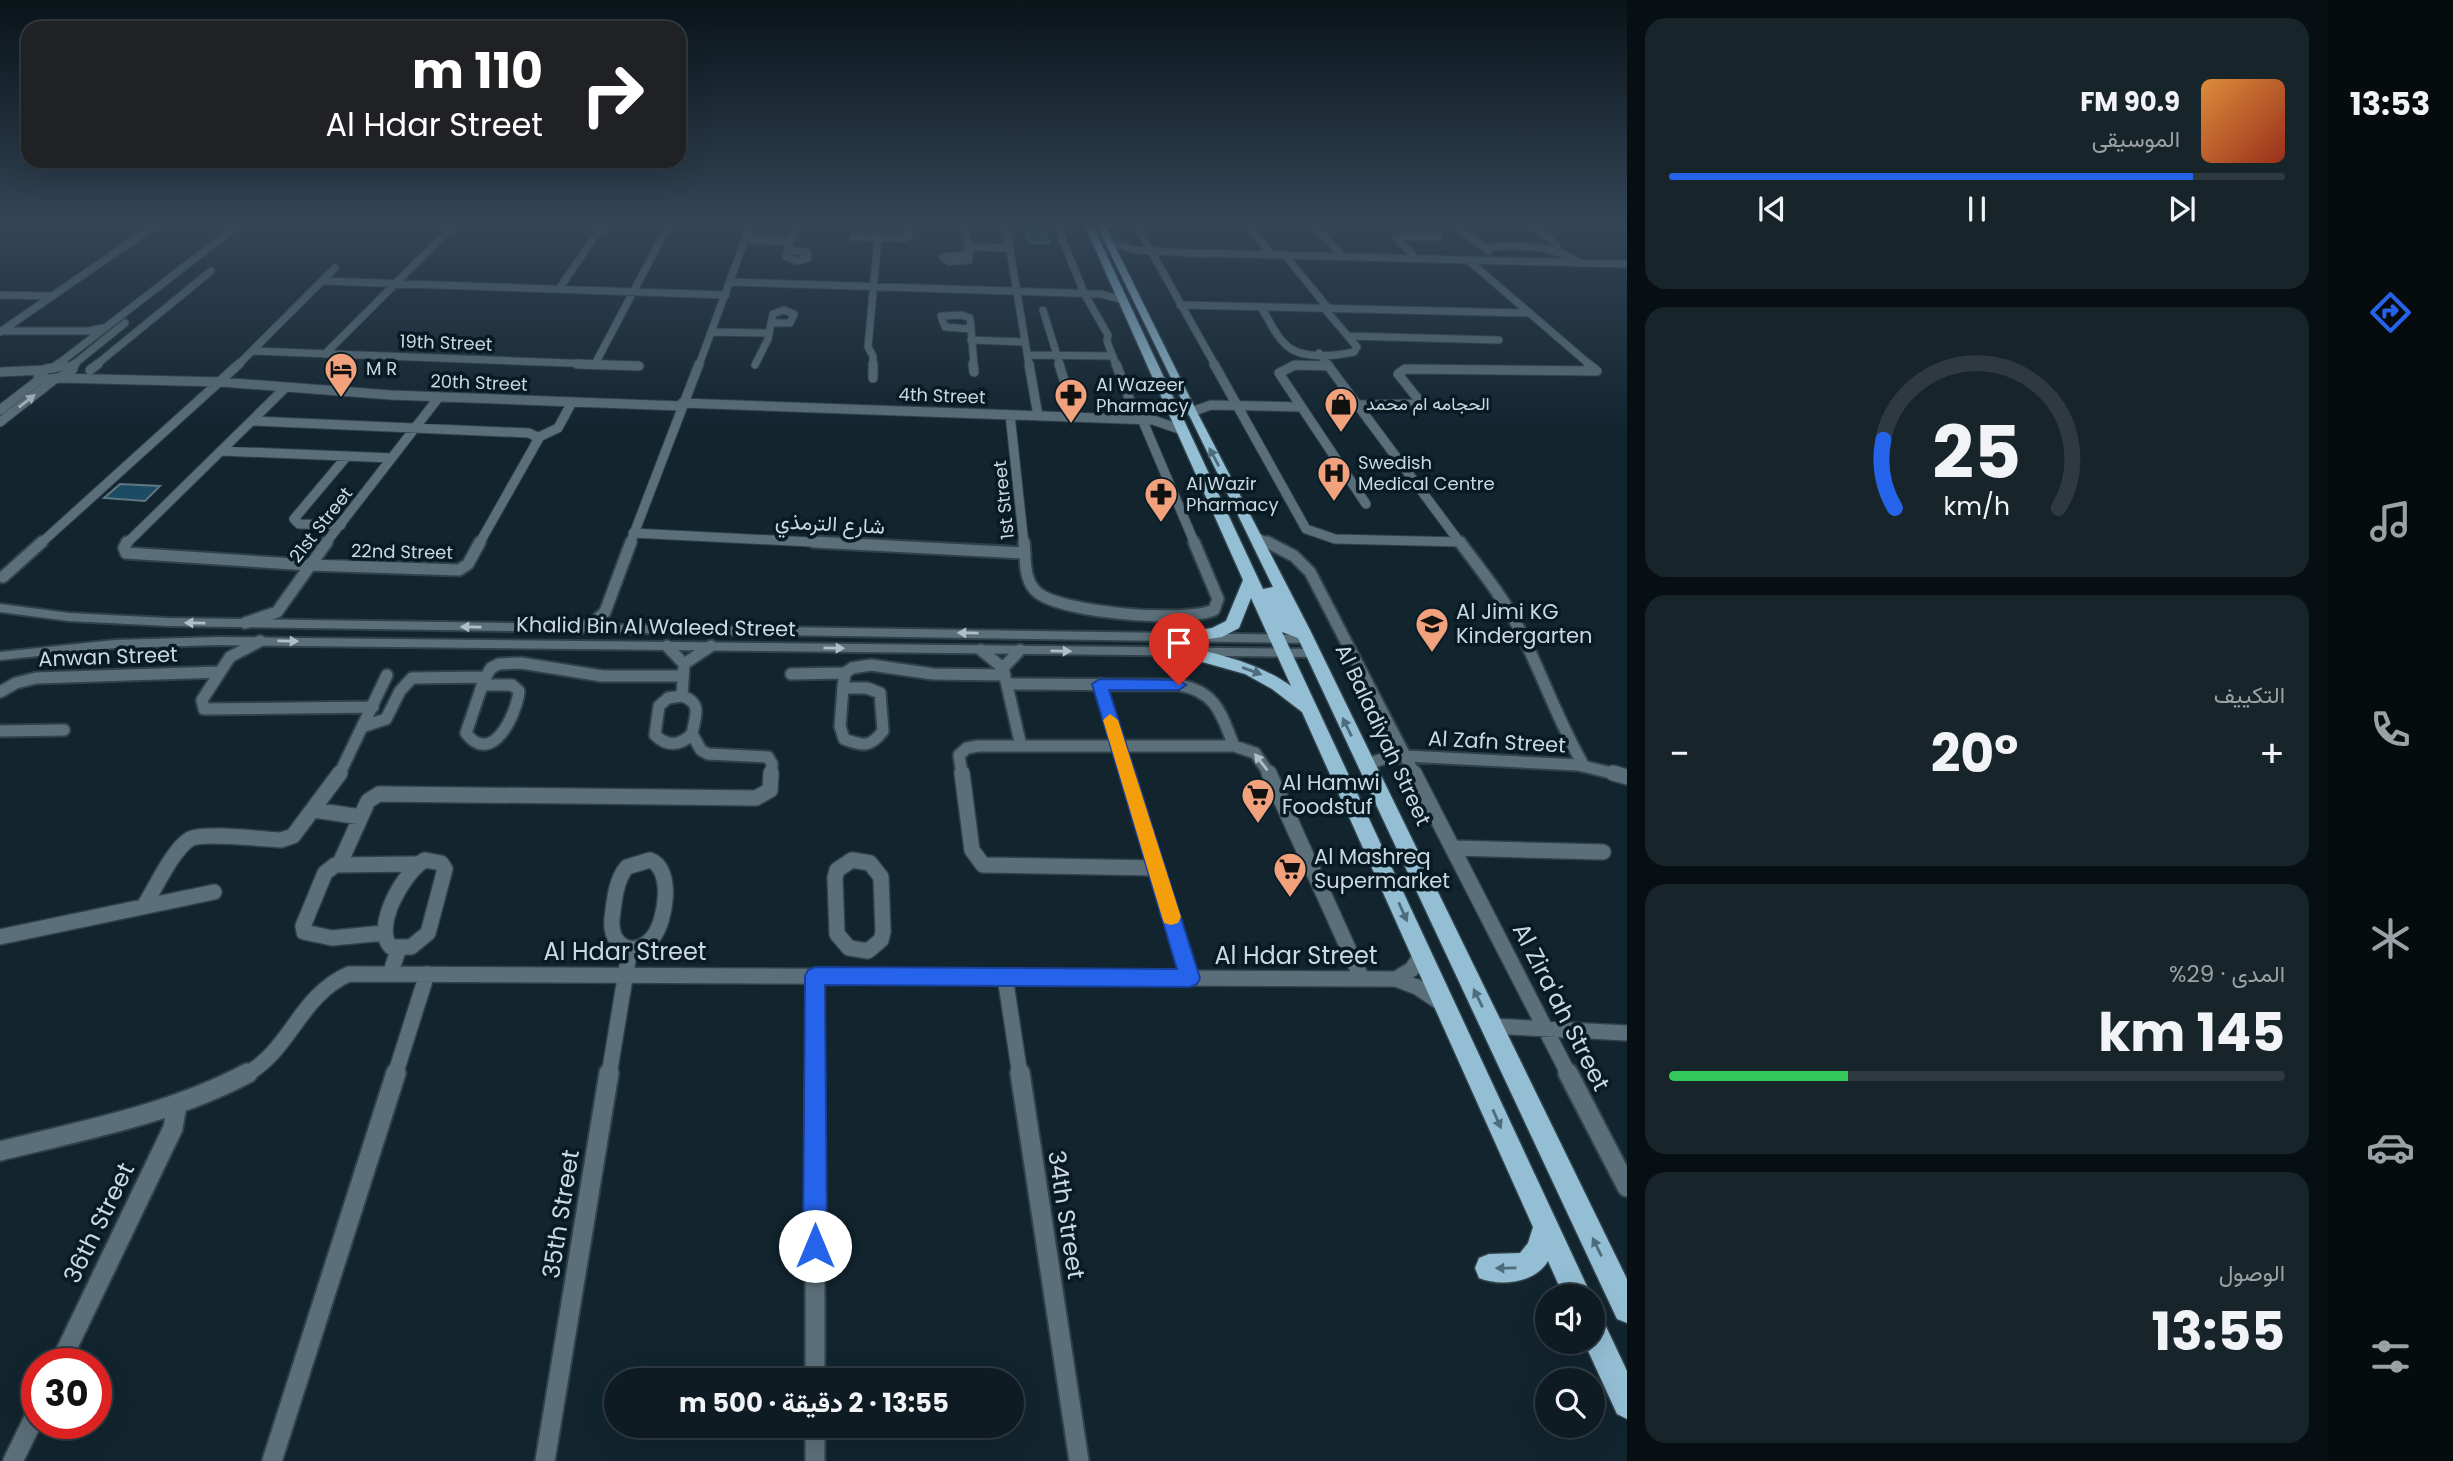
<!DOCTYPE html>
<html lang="ar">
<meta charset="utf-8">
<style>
body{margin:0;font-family:Poppins,Vazirmatn,sans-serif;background:#17242a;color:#f1f3f6;direction:rtl;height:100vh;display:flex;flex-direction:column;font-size:26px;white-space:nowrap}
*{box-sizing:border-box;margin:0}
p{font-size:23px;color:#9ba1a5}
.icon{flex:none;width:38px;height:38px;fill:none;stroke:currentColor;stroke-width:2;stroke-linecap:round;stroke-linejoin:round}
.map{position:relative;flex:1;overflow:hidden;direction:ltr}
.side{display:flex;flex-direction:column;gap:18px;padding:18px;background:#080f13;width:700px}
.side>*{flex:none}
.guide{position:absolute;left:21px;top:21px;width:665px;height:147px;border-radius:21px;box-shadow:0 7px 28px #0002,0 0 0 2px #2e3940;direction:rtl;background:#202124;color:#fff;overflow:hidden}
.tools{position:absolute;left:1535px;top:1284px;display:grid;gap:14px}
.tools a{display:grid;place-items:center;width:70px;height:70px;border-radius:50%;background:#0e1b22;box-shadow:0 7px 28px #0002,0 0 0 2px #2e3940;font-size:35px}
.speed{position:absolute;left:21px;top:1348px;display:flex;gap:14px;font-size:35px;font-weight:700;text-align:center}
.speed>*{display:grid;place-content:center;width:91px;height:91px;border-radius:50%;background:#0e1b22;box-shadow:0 7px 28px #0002,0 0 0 2px #2e3940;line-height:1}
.speed .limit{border:10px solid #d22;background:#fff;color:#111}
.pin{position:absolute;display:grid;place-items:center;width:60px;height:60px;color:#fff;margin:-72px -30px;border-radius:50% 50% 50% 0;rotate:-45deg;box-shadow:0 0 7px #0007}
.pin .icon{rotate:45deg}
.me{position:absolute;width:77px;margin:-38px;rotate:0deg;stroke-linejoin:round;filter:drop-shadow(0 0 5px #0008)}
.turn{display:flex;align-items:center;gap:24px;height:147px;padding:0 28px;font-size:32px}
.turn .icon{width:91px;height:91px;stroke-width:2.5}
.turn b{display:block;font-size:49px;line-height:60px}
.big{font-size:52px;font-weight:700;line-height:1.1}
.side .widget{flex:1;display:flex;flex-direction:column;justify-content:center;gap:10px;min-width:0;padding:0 24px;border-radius:21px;background:#17242a}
.side .dial{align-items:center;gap:0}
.dial svg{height:182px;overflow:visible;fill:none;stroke:#2e3940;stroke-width:7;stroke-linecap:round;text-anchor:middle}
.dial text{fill:#f1f3f6;stroke:none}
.song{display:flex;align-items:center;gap:21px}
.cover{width:84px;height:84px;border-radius:10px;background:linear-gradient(135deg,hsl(30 70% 55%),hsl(10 70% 35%))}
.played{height:7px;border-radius:4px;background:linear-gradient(90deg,#2563eb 85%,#2e3940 85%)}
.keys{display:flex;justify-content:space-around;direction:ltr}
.heat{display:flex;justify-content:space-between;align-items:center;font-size:38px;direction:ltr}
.charge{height:10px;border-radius:5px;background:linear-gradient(90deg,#34c759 29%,#2e3940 0)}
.trip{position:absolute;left:604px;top:1368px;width:420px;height:70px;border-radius:35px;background:#0e1b22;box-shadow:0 7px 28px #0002,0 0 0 2px #2e3940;font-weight:700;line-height:70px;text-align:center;direction:rtl}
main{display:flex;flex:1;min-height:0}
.tabs{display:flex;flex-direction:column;width:126px;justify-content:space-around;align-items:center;background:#060b0e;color:#9ba1a5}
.tabs .icon{width:49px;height:49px}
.tabs .active{color:#2563eb}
.tabs b{font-size:32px;color:#f1f3f6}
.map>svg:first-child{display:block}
.building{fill:#1c4c63;stroke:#617682;stroke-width:2}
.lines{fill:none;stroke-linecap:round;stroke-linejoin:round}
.minor-far4-casing{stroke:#30414a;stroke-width:9}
.minor-far3-casing{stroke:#30414a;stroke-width:11}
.minor-far2-casing{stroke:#30414a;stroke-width:15}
.minor-far1-casing{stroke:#30414a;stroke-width:18}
.minor-casing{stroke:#30414a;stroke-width:23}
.tertiary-casing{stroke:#30414a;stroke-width:4}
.primary-casing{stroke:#30414a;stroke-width:3}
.minor-far4{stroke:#5b6f7a;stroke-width:7}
.minor-far3{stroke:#5b6f7a;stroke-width:9}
.minor-far2{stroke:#5b6f7a;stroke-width:11}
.minor-far1{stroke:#5b6f7a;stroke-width:15}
.minor{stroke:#5b6f7a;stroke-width:19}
.tertiary{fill:#5b6f7a;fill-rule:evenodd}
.primary{fill:#94bed4;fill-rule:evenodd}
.oneway{fill:#b0bec5}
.oneway2{fill:#4e6c7c}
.route{fill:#2563eb;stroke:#184099;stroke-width:2}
.slow{fill:#f59e0b}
.labels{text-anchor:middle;stroke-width:7;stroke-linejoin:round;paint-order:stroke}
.far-street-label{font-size:18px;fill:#ccd8de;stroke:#081b24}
.far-poi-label{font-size:18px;fill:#ccd8de;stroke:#081b24;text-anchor:start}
.street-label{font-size:21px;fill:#ccd8de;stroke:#081b24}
.poi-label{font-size:21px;fill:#ccd8de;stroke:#081b24;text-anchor:start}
.near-street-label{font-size:24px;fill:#ccd8de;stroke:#081b24}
</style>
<main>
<nav class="tabs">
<b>13:53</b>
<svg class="icon active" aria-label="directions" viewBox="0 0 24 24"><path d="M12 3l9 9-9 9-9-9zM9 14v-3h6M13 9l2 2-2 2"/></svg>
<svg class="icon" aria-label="music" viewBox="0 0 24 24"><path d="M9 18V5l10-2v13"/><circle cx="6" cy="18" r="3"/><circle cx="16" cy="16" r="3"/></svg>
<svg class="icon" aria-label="phone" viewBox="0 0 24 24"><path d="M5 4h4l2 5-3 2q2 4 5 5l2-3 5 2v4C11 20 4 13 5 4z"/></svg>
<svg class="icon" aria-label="climate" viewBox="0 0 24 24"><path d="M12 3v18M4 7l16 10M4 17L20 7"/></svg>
<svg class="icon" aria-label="car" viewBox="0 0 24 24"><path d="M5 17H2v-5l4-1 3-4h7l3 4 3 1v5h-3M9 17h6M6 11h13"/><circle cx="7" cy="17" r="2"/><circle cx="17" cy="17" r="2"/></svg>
<svg class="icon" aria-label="filters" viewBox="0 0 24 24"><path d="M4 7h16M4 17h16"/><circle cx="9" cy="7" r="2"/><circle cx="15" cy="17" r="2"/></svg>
</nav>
<section class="side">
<div class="widget">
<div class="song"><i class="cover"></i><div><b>90.9 FM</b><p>الموسيقى</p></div></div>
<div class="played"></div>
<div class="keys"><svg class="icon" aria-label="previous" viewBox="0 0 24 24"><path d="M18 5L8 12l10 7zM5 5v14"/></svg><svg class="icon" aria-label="pause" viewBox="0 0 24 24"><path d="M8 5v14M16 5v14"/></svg><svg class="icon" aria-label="next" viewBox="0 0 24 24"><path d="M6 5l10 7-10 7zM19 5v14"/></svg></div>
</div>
<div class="widget dial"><svg viewBox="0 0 100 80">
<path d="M14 69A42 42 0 1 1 86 69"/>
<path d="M14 69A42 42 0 0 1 9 39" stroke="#2563eb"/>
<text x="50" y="56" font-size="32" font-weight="700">25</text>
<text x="50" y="72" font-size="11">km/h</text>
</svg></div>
<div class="widget"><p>التكييف</p>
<div class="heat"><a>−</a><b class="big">20°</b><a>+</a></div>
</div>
<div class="widget"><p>المدى · 29%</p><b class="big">145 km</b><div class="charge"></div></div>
<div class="widget"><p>الوصول</p><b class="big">13:55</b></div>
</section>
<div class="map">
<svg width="1627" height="1461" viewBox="0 0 1627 1461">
<rect width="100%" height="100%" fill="#12242e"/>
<!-- building -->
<path class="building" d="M1022,226H1041L1049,243H1030Z
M120,484L160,486L145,501L104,498Z"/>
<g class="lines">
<defs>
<path id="minor-far4" d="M966,226L969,254
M1006,226L1029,365
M1057,226L1085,295L1108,335L1107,341L1116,365
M1137,226L1215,365
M1248,226L1271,254
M1313,226L1343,256
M1455,226L1489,251
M1533,226L1556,244L1558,250
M853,237L905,238L909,236V226
M745,240L790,241
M1109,242L1135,250L1208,254
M969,247L1010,248
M1484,247C1518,246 1550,243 1579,263
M788,250L807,252L808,258L797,261L786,257V256L795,226
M1202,253L1627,264
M969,254V260L949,262L943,257Z
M1285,255L1328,308
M1416,259L1396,237H1438
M1468,260L1590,365
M322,281L726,295
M731,282L1101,294L1123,300
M559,289L600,229
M0,295L52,296
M1180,305L1530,313
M1261,307C1269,319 1274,334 1285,344C1300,360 1335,356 1354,352L1357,347L1324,308
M784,310L794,314L790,323H771L773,314Z
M1043,310L1060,365
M962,315L970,318L971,329L945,327L941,316Z
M971,329L974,365
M3,331H88L103,328
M0,332L154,226
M713,332L769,333
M1348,336L1499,340
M971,340L1025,342
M252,351L622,365
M1319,353L1328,365
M325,354L453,226
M1028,355L1113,356
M595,364L668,226
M57,365L237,226
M73,365L125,323
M96,365L211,271
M238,365L335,268
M699,365L750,226
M755,365L768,339L771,323
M873,365V356L868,347L878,237
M1293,365H1317"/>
<path id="minor-far3" d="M577,364L639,366
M873,364V378
M973,364L974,372
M1029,364L1038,416
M1059,364L1072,406
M1116,364L1137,419
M1214,364L1306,529L1335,539L1461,542
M1327,364L1461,544
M65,366L73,369C63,379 51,381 38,377L46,369Z
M1329,366L1295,365L1279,373L1366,504
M55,367L59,364
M71,367L75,364
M90,370L98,364
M0,372L44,370
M58,378L221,382L391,395L681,406
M682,403L1153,420L1182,430
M1357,405L1417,404L1418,399L1398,374L1405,369L1597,371L1588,364
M0,410L40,379
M1191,412L1211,405L1301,407
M1010,415L1024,544
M1142,419L1195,544
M252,421L529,433L539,438L479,544
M0,422L55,379
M539,437L558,428L572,402
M221,451L392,458
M341,525L299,524L294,519L347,456
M633,533L849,544
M1258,538L1270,544
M40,544L239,364
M126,544L285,388
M325,544L439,397
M630,544L699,364"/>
<path id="minor-far2" d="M127,542L124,548L126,553L309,565L459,570L468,564L480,542
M814,542L1025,553
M1024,542C1026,559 1023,581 1038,593C1064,613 1184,623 1214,610L1218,599L1194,542
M1267,542L1294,556L1310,572L1415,775
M1460,542C1479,568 1501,594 1516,623C1541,670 1557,720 1584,766
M3,577L42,542
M277,612L327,542
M245,623L277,612
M578,629L594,622L605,612L631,542
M260,641L230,657L202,700L204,709L373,707
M667,646L684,664L682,696
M981,650L1003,668L1021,746
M684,664L711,646
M1003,668L1020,650
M791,674L845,673
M1007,684L1179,685C1217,692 1221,714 1234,746
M1100,684L1128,775
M482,685H512L519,691C517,713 492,768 466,733L484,680L491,668L499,664L521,663L602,676H683
M843,688L845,673L852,668L871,665L933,674L1005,675
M843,688H867L880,693L883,731C870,748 863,746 844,739L840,726Z
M0,692L16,683L36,678L220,672
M682,696C703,703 695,716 692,734C680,746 667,747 655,735L659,706L668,698Z
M365,726L386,719L400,691L412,678L486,677
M0,731L64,730
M692,734L701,750L708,754L768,757L772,764L771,775
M1365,765L1385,758L1406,756L1578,765L1620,775
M339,775L387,675
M962,775L959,755L967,748L978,746H1234L1255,753L1270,775"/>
<path id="minor-far1" d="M962,773L972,850L983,865L1156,868
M1127,773L1190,978
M1269,773L1362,979
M1414,773L1569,1075
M1613,773L1627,777
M314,810L361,817
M1454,848L1603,852
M425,860L441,863L445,869L428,933L411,947H391C372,928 404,871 425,860Z
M650,860C674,869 666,921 653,937C635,959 609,947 612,919C614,902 616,879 627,867Z
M852,860L870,863L881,877L883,932L881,940L868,951L849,948L837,934L835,878L837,870Z
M340,863L368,801L379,794L756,798L770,790L771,773
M144,906C155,889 173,849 190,839C202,832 263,839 281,840L293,836L340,773
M384,933L332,938L304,932L303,926L325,873L335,865L416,864
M0,937L214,892
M390,974L399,948
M815,976V1075
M1005,977L1020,1075
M1396,979L1412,969L1422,954
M1491,1026L1627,1033
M245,1075C291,1050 299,996 349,974L1396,979L1417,987L1441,1003
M395,1075L427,974
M609,1075L630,948"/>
<path id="minor" d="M815,1073V1381
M1020,1073L1079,1461
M1568,1073L1627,1187
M0,1151C84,1130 171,1114 248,1073
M60,1363L173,1128L177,1104
M815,1426V1461
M13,1461L37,1412
M272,1461L396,1073
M545,1461L609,1073"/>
<path id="tertiary" d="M0,604L69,613L168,618L1306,635L1312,639L1306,643L168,626L69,621L0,612Z
M219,637L1313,649L1319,653L1313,657L219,645L115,648L0,660V652L115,640Z"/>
<path id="primary" d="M1085,226H1093L1263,589L1273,587L1097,226H1105L1197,412L1310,630L1627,1279V1323L1617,1319L1298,638L1282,632L1592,1297H1564L1548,1261C1535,1283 1501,1287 1479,1278L1475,1268L1479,1258L1489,1254L1520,1253L1528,1243L1533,1227L1302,712L1272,689L1245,674L1181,656L1179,652L1187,647C1223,655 1260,664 1291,686L1251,598L1239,628L1222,637L1195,641L1187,636L1189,632L1212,628L1226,621L1243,580Z
M1592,1314L1602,1318L1627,1371V1419L1617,1414L1584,1342H1592Z"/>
</defs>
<!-- minor-far4 casing -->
<use href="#minor-far4" class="minor-far4-casing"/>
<!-- minor-far3 casing -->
<use href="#minor-far3" class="minor-far3-casing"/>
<!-- minor-far2 casing -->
<use href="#minor-far2" class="minor-far2-casing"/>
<!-- minor-far1 casing -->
<use href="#minor-far1" class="minor-far1-casing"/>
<!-- minor casing -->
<use href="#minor" class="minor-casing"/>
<!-- tertiary casing -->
<use href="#tertiary" class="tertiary-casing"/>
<!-- primary casing -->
<use href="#primary" class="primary-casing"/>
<!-- minor-far4 -->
<use href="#minor-far4" class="minor-far4"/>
<!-- minor-far3 -->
<use href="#minor-far3" class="minor-far3"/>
<!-- minor-far2 -->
<use href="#minor-far2" class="minor-far2"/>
<!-- minor-far1 -->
<use href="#minor-far1" class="minor-far1"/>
<!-- minor -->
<use href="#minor" class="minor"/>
<!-- tertiary -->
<use href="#tertiary" class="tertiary"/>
<!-- primary -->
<use href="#primary" class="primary"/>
</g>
<!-- one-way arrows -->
<defs><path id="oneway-solid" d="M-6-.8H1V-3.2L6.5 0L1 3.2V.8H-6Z" transform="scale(1.75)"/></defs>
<g class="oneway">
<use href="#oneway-solid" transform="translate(27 401) rotate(-38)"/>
<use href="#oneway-solid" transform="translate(195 623) rotate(-179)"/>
<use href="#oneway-solid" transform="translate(471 627) rotate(-179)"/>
<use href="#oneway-solid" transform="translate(968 633) rotate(-179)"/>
<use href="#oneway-solid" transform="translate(288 641) rotate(1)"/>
<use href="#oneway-solid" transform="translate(834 648) rotate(1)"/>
<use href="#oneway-solid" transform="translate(1061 651) rotate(1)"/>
<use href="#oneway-solid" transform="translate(1261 762) rotate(-128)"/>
</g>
<g class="oneway2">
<use href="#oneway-solid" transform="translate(1214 457) rotate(-118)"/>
<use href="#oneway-solid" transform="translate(1252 671) rotate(20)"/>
<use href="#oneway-solid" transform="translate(1347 727) rotate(-116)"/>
<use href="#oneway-solid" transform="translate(1403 912) rotate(66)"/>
<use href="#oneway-solid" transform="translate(1478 998) rotate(-116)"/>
<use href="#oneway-solid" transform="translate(1497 1119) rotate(66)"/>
<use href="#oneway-solid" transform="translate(1597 1247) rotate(-116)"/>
<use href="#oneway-solid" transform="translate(1506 1268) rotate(179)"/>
</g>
<!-- sky -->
<linearGradient id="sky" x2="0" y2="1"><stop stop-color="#0a1419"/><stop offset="0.52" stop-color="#334557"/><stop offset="1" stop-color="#334557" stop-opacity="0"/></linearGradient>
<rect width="1627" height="431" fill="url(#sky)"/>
<!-- route -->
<path class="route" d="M1100,679L1179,680L1186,685L1179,690H1109L1200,978L1197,984L1190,987L825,985L827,1246L823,1254L815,1258L806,1254L803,1246L805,976L808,970L815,967L1177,969L1092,684Z"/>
<!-- slow -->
<path class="slow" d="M1110,714L1118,720L1181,917L1178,923L1171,925L1164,923L1162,917L1103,720Z"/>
<!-- icons -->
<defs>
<symbol id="hotel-pin" viewBox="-11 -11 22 30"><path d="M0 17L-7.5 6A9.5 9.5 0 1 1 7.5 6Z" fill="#f1a17c" stroke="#081b24"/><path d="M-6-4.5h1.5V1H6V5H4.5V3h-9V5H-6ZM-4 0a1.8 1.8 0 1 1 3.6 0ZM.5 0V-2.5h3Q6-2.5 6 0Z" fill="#111"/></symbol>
<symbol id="pharmacy-pin" viewBox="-11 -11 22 30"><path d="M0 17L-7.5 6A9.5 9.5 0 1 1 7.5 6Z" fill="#f1a17c" stroke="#081b24"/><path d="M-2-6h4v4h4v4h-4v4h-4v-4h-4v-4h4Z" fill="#111"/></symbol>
<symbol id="shop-pin" viewBox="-11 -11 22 30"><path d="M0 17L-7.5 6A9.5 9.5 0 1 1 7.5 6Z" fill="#f1a17c" stroke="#081b24"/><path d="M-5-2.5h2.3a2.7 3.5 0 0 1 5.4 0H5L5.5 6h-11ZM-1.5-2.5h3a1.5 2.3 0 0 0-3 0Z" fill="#111"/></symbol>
<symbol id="hospital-pin" viewBox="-11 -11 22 30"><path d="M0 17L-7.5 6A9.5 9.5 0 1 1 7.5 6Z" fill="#f1a17c" stroke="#081b24"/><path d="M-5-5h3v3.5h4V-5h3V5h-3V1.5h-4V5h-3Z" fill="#111"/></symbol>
<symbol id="school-pin" viewBox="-11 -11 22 30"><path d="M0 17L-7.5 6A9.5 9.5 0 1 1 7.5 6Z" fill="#f1a17c" stroke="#081b24"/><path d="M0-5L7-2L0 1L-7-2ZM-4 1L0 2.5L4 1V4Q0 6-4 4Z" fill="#111"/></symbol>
<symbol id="supermarket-pin" viewBox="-11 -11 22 30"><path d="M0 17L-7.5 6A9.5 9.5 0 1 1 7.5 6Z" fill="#f1a17c" stroke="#081b24"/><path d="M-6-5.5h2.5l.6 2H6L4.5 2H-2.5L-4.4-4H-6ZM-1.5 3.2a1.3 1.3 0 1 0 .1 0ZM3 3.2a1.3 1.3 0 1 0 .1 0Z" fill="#111"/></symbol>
</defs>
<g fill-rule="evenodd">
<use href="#hotel-pin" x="322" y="350" width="38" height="52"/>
<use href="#pharmacy-pin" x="1052" y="376" width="38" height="52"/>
<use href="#shop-pin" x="1322" y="385" width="38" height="52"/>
<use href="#hospital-pin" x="1315" y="454" width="38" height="52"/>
<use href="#pharmacy-pin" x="1142" y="475" width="38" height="52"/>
<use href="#school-pin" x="1413" y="605" width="38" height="52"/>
<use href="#supermarket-pin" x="1239" y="776" width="38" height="52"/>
<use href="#supermarket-pin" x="1271" y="850" width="38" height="52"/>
</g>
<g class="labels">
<!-- far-street labels -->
<g class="far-street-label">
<text transform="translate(446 343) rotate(2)" y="6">19th Street</text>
<text transform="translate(479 383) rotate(2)" y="6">20th Street</text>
<text transform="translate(942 396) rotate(2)" y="6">4th Street</text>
<text transform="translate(1004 500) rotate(-96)" y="6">1st Street</text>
<text transform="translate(321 525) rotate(-52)" y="6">21st Street</text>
<text transform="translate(402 552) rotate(1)" y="6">22nd Street</text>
</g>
<!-- far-poi labels -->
<g class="far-poi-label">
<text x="366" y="375">M R</text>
<text x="1096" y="391">Al Wazeer<tspan x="1096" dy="21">Pharmacy</tspan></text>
<text x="1366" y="410">الحجامه ام محمد</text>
<text x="1358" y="469">Swedish<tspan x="1358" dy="21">Medical Centre</tspan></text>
<text x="1186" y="490">Al Wazir<tspan x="1186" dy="21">Pharmacy</tspan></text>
</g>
<!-- street labels -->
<g class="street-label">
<text transform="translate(830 524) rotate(3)" y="7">شارع الترمذي</text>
<text transform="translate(656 627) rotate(1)" y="7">Khalid Bin Al Waleed Street</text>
<text transform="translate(108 657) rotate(-2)" y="7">Anwan Street</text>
<text transform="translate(1383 735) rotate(65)" y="7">Al Baladiyah Street</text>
<text transform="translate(1497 742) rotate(3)" y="7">Al Zafn Street</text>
</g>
<!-- poi labels -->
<g class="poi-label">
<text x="1456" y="619">Al Jimi KG<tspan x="1456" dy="24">Kindergarten</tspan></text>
<text x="1282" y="790">Al Hamwi<tspan x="1282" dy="24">Foodstuf</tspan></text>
<text x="1314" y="864">Al Mashreq<tspan x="1314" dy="24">Supermarket</tspan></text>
</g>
<!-- near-street labels -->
<g class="near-street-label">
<text x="625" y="960">Al Hdar Street</text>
<text x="1296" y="964">Al Hdar Street</text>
<text transform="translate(1561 1007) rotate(63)" y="8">Al Zira'ah Street</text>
<text transform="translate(561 1214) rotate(-81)" y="8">35th Street</text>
<text transform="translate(1066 1215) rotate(81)" y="8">34th Street</text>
<text transform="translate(99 1223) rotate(-64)" y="8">36th Street</text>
</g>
</g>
</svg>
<div class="tools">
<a><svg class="icon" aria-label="sound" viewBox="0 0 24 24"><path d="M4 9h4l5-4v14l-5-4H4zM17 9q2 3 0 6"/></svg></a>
<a><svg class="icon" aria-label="search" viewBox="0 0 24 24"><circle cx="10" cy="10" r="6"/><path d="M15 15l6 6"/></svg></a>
</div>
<div class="speed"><div class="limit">30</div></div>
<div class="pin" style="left:1179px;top:685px;background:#d93025"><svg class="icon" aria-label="arrive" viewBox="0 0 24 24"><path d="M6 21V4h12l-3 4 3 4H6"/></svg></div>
<svg class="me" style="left:815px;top:1246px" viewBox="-20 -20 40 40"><circle r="19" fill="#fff"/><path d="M0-13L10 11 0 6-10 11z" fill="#2563eb"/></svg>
<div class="trip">13:55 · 2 دقيقة · 500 m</div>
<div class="guide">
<div class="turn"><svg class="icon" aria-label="right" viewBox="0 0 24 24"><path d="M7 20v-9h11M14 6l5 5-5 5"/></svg><div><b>110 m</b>Al Hdar Street</div></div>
</div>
</div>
</main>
